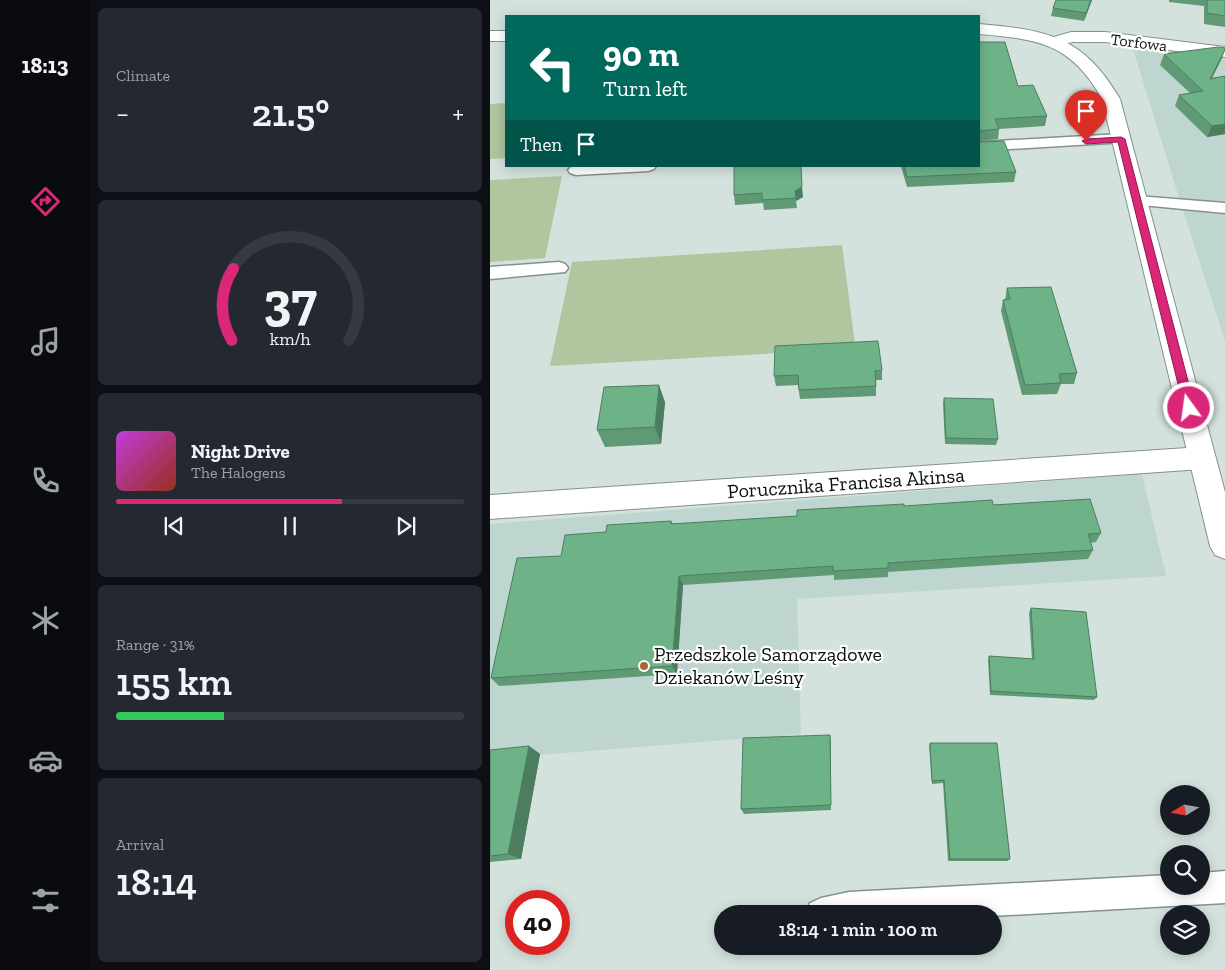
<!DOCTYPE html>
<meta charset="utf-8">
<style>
body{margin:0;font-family:"Zilla Slab",serif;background:#242831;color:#f1f3f6;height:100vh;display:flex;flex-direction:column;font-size:19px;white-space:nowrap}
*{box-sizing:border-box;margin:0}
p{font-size:16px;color:#9ea1a6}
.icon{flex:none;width:28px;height:28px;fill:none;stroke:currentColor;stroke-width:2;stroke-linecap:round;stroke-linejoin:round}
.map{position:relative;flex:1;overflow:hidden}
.drawer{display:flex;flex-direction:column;gap:8px;padding:8px;background:#0d0f14;width:400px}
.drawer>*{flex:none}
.hud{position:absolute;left:15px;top:15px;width:475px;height:152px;border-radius:0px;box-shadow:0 2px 12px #0003;background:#00695c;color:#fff;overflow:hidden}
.needle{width:32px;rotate:259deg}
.tools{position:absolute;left:670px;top:785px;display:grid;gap:10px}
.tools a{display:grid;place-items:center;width:50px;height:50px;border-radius:50%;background:#171b24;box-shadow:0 2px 12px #0003;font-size:25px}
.speed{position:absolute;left:15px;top:890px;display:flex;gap:10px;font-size:25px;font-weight:700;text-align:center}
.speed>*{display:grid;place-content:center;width:65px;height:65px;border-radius:50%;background:#171b24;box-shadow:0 2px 12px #0003;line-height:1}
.speed .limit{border:8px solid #d22;background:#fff;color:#111}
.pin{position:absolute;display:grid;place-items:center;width:42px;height:42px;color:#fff;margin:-51px -21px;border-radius:50% 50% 50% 0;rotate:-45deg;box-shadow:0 0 5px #0007}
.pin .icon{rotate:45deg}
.me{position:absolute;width:55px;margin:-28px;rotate:346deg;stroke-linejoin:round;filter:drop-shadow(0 0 4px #0008)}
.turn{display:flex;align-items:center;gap:18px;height:105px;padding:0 15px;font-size:22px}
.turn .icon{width:65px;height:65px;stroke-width:2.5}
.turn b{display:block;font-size:35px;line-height:42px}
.then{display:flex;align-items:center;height:48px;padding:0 15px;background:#0003;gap:10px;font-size:19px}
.big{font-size:38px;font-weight:600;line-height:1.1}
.drawer .widget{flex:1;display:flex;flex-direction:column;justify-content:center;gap:8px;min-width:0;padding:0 18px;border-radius:8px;background:#242831}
.drawer .dial{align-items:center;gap:0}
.dial svg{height:130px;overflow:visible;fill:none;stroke:#363941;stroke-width:7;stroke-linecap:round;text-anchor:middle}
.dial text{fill:#f1f3f6;stroke:none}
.song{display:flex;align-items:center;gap:15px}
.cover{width:60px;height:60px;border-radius:8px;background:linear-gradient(135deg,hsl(290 70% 55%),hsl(10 70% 35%))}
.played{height:5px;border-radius:2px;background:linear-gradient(90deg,#db2777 65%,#363941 65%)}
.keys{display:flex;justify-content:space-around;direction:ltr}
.heat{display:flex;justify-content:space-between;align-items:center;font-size:28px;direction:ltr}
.charge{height:8px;border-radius:4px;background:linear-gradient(90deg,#34c759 31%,#363941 0)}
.trip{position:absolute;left:224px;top:905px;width:288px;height:50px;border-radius:25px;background:#171b24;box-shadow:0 2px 12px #0003;font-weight:600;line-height:50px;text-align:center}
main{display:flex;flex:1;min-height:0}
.dock{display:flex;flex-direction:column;width:90px;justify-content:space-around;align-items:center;background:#090b0e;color:#9ea1a6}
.dock .icon{width:35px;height:35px}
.dock .current{color:#db2777}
.dock b{font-size:22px;color:#f1f3f6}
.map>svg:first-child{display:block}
.built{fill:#bfd6d0}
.green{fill:#afc69e}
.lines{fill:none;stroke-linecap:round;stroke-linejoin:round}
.lane-casing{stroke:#85918e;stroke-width:3}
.street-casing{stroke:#85918e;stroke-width:2}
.secondary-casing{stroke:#85918e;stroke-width:2}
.lane{fill:#fff;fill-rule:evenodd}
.street{fill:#fff;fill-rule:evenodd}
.secondary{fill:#fff;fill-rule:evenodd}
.wall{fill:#5f9a75}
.shaded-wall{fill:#4d7d5f}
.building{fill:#6eb388;stroke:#4d7d5f}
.route{fill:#db2777;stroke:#8e194d}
.poi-dot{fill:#a86831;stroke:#fff;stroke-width:2}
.labels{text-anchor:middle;stroke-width:4.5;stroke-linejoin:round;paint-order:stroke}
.far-street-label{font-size:16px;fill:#0b100f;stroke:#fff}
.street-label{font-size:20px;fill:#0b100f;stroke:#fff}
.poi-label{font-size:20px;fill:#0b100f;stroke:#fff;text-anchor:start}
</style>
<main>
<nav class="dock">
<b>18:13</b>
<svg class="icon current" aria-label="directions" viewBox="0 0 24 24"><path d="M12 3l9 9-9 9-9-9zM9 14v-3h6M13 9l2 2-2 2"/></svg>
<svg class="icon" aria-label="music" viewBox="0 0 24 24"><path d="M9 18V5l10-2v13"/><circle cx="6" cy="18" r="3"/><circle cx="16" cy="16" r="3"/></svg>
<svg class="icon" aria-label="phone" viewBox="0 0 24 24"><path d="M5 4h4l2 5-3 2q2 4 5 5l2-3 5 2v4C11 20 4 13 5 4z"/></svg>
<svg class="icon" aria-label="climate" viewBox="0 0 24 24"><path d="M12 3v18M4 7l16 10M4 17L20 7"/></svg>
<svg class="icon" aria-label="car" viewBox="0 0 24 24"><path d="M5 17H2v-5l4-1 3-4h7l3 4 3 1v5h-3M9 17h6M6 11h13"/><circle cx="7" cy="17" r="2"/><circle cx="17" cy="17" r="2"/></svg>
<svg class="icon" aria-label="filters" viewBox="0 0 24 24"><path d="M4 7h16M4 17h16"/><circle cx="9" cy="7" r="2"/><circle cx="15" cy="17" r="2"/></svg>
</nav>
<section class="drawer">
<div class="widget"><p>Climate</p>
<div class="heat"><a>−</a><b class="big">21.5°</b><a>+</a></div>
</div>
<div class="widget dial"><svg viewBox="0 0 100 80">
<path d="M14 69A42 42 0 1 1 86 69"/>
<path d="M14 69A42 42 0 0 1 15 25" stroke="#db2777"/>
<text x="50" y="56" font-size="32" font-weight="700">37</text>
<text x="50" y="72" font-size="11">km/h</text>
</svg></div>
<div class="widget">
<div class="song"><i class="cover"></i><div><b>Night Drive</b><p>The Halogens</p></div></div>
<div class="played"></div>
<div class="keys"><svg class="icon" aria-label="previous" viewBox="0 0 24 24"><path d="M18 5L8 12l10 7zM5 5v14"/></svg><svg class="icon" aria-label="pause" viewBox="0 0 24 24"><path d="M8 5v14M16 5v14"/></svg><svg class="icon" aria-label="next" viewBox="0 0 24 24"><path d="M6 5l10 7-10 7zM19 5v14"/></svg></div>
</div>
<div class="widget"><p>Range · 31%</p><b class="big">155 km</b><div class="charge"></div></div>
<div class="widget"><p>Arrival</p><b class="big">18:14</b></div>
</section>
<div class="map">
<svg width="735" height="970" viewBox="0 0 735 970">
<rect width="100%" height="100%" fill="#d4e2de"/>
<!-- built -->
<path class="built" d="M642,46L735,57V341L691,204Z
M652,474L676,576L307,599L311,734L0,759V524Z"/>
<!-- green -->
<path class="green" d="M16,103V158L0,159V104Z
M72,176L55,258L0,262V180Z
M352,245L365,344L275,354L60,366L82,262Z"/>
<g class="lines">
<defs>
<path id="lane" d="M631,134L636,136L639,139L636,142L489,151V142Z
M82,166H166L164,169L158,171L86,175L80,173L78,170Z
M647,196L735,203V213L641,204L639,201L641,198Z
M69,262L75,264L78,268L75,272L0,279V267Z
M735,871V903L502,916V914H315L320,903L331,898L359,892L679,875V886H711V873Z"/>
<path id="street" d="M581,32H615L735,47V57L615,42H582L563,47L557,45L555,42L557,39Z
M712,447L721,450L725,458L721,466L712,469L0,519V495Z"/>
<path id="secondary" d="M489,24C558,30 593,36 630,99L735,492V559L725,555L720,546L612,99C581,43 548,39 489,34Z
M0,31H16V41H0Z"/>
</defs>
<!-- lane casing -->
<use href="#lane" class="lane-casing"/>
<!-- street casing -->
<use href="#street" class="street-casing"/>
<!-- secondary casing -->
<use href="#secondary" class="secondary-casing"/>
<!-- lane -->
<use href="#lane" class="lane"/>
<!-- street -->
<use href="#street" class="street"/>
<!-- secondary -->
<use href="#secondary" class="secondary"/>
</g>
<!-- wall -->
<path class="wall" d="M566,0H602L594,21L561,16L563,8Z
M679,0H735V27L714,24V6L679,2Z
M489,42L528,86L557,116L555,126L509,129L508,139L489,141V142L526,172L524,182L417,187L411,166H489Z
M674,54L732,58L721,78L735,76V134L717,137L685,106L689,95L700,93L670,65Z
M244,166L313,197L306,201L307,208L274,210L273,203L245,205L244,195Z
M517,288L587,373L584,384H571L567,394L532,395L511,311L513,300H515Z
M392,370V380H386V396L310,399L308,385L286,386L284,376Z
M454,398L508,439L506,445L455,444L453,404Z
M175,402L171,444L115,447L107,430Z
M503,505L611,533L606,542L600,543L603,550L598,559L398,572V577L344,580V575L193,585L187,674L9,686L1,678L71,556L116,532L181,521L183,524L307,516L414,506Z
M541,608L607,697L604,700L500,695L498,660L499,656L542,659L539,613Z
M341,741V810L254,814L251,809Z
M440,743L520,859L517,861H458L453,783L442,784L439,746Z
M39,746L50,754L31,859L0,862V750Z"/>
<!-- shaded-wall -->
<path class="shaded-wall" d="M601,0H602L594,21L596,13Z
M735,50L732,58L716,90L720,79Z
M735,124V134L717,137L722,126Z
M312,187L313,197L306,201L305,191Z
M169,385L175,402L171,444L165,427Z
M189,576L193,585L187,674L182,666Z
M340,735L341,741V810V805Z
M39,746L50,754L31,859L18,854Z"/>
<!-- building -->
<path class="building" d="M566,0H601L596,13L563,8Z
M717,0H735V16L717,13Z
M489,42H515L528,86L543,85L557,116L505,119L509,129L489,131V142L514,141L526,172L417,177L414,166H489Z
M728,47L735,48V50L720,79L735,76V124L722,126L689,95L713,91L674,54Z
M244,166H311L312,187L305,191L306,198L272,200V193L244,195Z
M561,287L587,373L569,374L571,383L535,385L513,300L520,299L517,288Z
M388,341L392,370L385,371L386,386L309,390L308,375L284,376L285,346Z
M169,385L165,427L107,430L114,387Z
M454,398L503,399L508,439L456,438Z
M600,499L611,533L598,534L603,550L398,563V568L343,571V566L189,576L182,666L1,678L27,558L71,556L75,535L116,532L117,525L181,521V524L307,516V510L414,504V506L502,500L503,505Z
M541,608L596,612L607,697L501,691L499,656L544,659Z
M340,735L341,805L251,809L253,738Z
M440,743H507L520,859H460L454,780L442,781Z
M39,746L18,854L0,856V750Z"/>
<!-- route -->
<path class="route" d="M631,137L635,139L705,408L699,412L694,408L628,142L596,144L592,141L596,139Z"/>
<!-- markers -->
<circle class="poi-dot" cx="154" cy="666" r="5"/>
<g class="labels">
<!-- far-street labels -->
<g class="far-street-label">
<text transform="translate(649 42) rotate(7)" y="6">Torfowa</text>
</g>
<!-- street labels -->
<g class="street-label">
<text transform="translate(356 483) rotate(-4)" y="7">Porucznika Francisa Akinsa</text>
</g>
<!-- poi labels -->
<g class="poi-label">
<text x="164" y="661">Przedszkole Samorządowe<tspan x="164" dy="23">Dziekanów Leśny</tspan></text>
</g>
</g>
</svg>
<div class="tools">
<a><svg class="needle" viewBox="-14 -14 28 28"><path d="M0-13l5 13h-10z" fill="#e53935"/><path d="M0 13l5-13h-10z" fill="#9ea1a6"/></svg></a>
<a><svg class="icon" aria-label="search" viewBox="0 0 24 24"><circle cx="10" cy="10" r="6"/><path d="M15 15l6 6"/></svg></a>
<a><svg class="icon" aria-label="layers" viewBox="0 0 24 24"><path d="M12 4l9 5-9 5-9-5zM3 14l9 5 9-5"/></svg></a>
</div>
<div class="speed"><div class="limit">40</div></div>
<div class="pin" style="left:596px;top:141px;background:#d93025"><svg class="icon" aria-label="arrive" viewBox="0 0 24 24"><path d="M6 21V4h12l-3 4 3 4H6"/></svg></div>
<svg class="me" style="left:699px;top:408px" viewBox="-20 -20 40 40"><circle r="17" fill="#db2777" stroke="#fff" stroke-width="3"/><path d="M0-11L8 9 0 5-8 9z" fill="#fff"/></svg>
<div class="trip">18:14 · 1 min · 100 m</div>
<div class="hud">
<div class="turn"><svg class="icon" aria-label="left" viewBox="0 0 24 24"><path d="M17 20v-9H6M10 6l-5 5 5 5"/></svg><div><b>90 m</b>Turn left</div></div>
<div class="then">Then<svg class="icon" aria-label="arrive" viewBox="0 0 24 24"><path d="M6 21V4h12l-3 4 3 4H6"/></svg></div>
</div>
</div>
</main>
